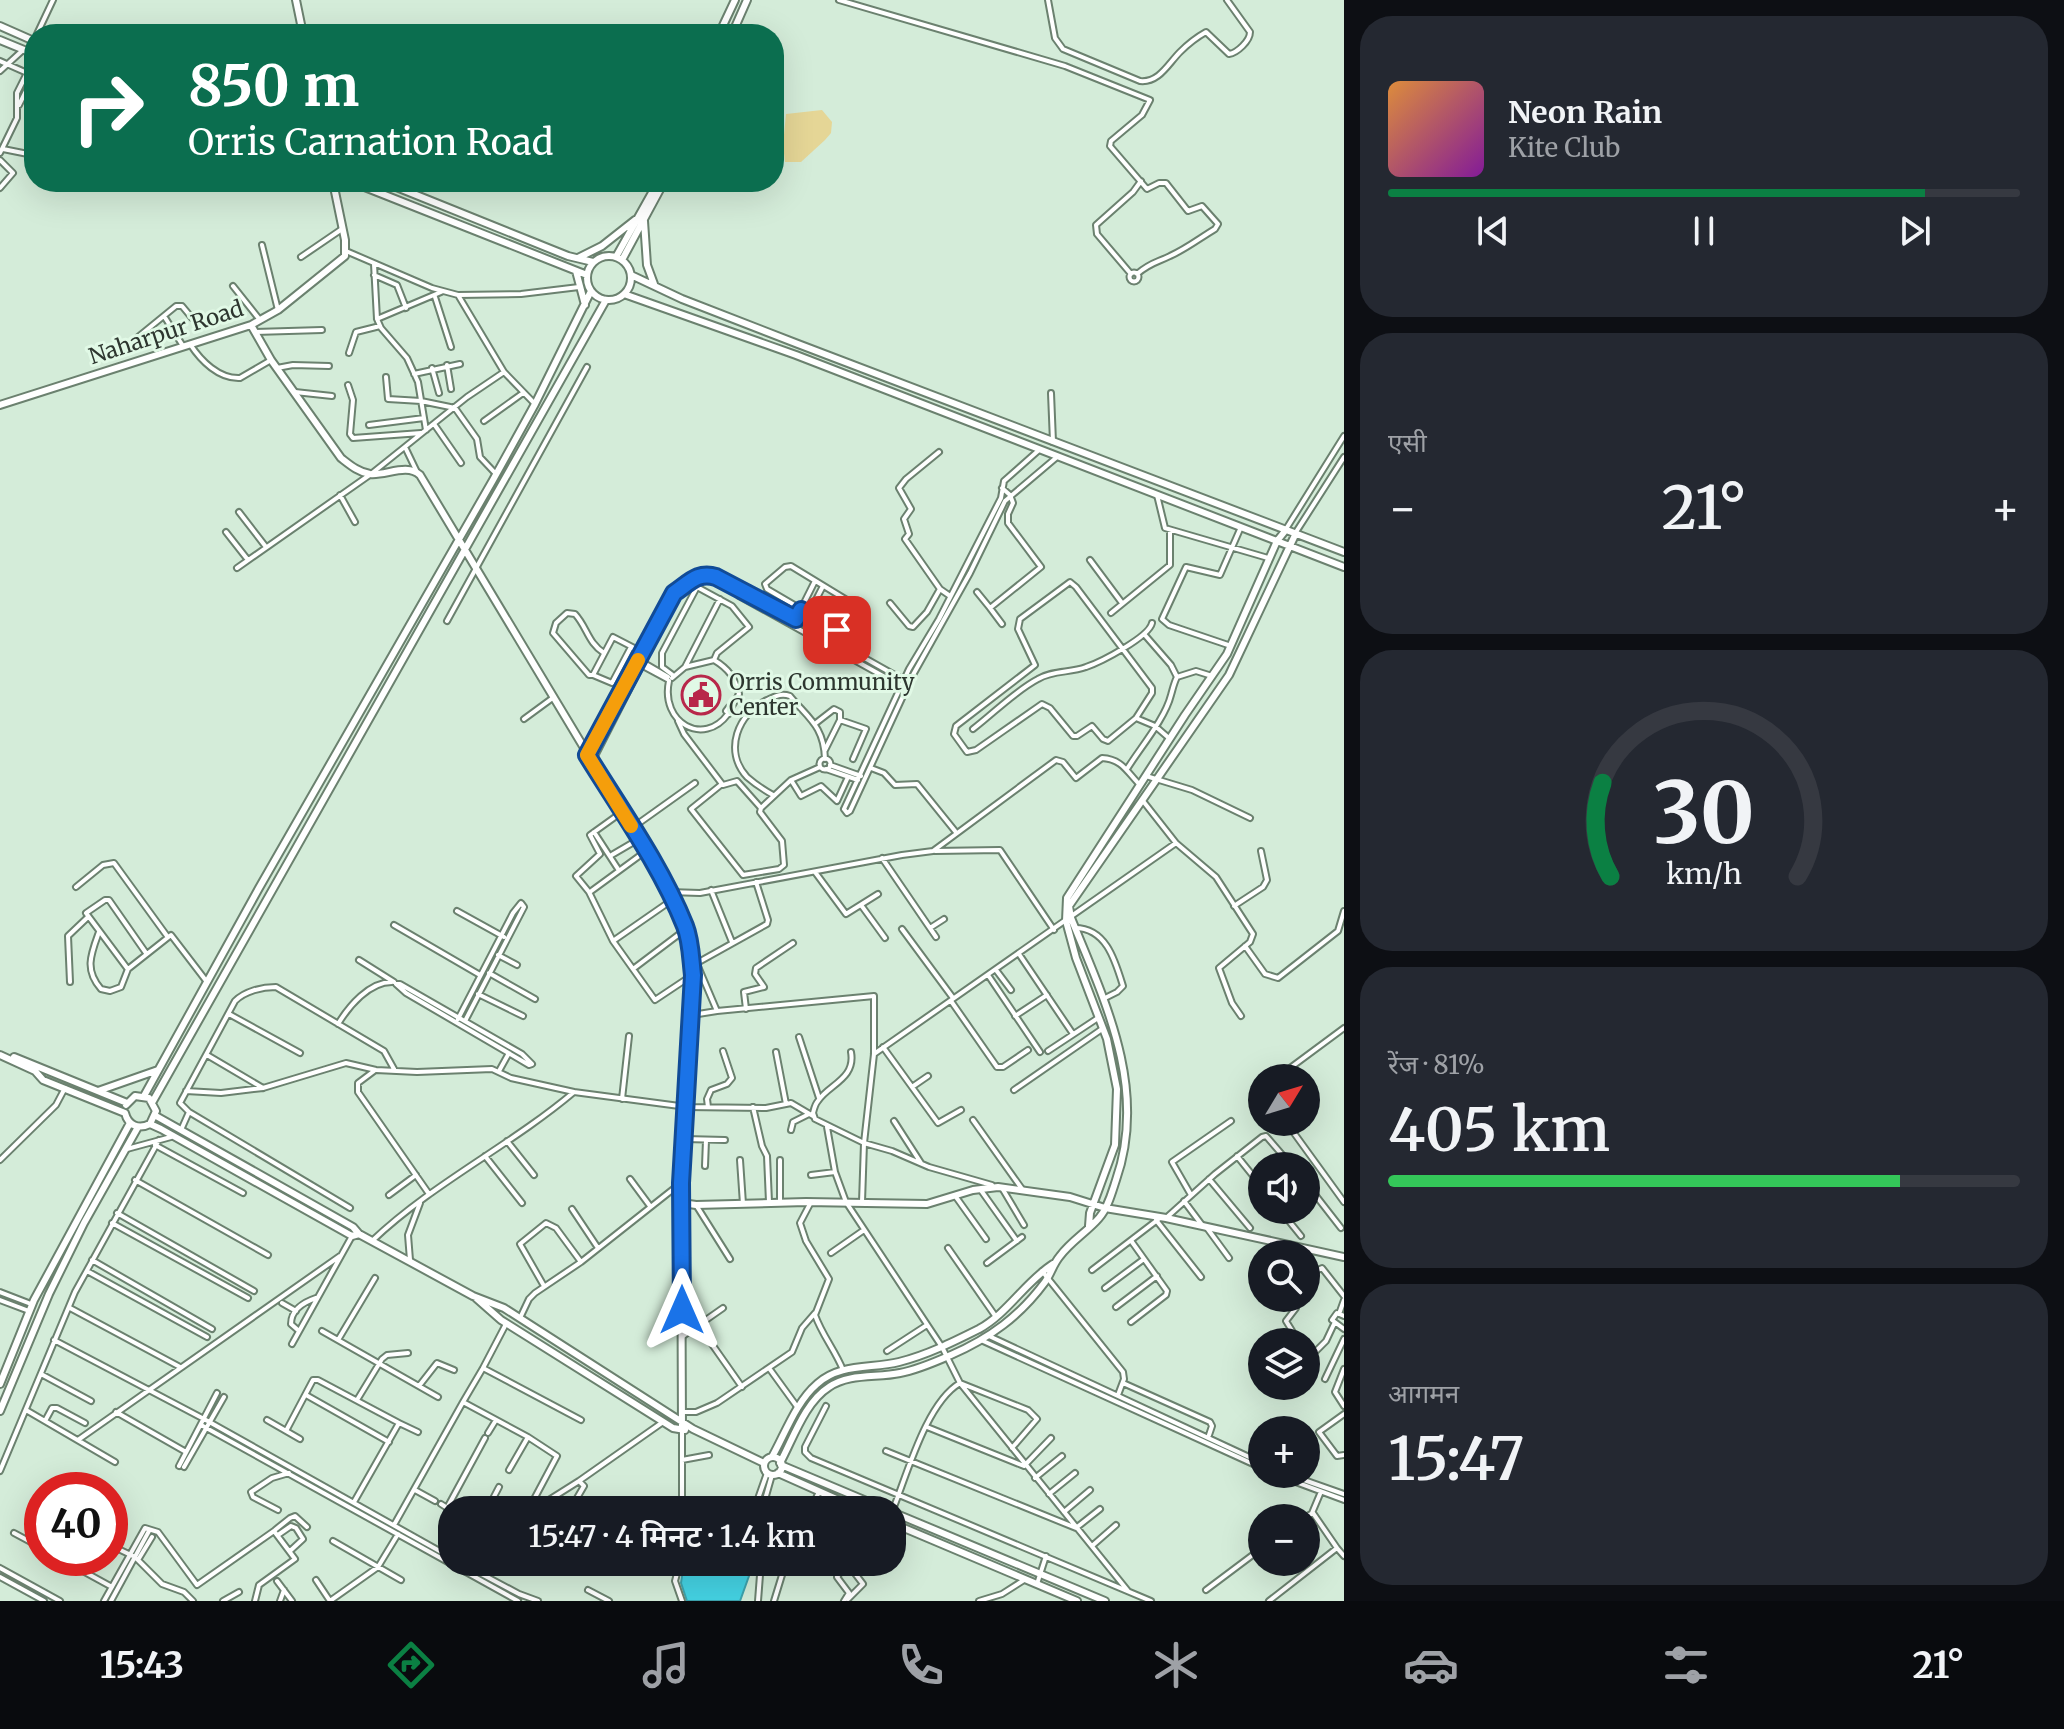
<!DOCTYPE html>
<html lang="hi">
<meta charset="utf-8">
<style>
body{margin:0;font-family:Merriweather,"Noto Sans Devanagari",serif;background:#242831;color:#f1f3f6;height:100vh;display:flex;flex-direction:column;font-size:30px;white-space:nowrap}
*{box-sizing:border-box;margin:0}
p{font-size:26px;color:#9ea1a6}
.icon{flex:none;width:44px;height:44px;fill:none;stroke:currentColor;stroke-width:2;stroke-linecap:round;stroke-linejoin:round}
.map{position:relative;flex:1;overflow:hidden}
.side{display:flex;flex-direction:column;gap:16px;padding:16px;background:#0d0f14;width:720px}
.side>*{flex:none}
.hud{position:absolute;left:24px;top:24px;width:760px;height:168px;border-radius:32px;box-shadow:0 8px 32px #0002;background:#0b6e4f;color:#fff;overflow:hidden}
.needle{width:52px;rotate:52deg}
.tools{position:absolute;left:1248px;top:1064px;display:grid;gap:16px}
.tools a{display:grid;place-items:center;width:72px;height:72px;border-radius:50%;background:#171b24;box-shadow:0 8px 32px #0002;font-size:40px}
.speed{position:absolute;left:24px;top:1472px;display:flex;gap:16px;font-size:40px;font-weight:700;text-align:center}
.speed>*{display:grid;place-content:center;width:104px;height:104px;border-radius:50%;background:#171b24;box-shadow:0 8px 32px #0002;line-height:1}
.speed .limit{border:12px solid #d22;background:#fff;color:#111}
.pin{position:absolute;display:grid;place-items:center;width:68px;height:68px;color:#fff;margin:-34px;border-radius:16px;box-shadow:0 4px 12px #0006}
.me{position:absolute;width:88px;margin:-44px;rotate:0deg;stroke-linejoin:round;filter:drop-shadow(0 0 6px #0008)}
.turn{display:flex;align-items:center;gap:28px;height:168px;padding:0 32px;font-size:36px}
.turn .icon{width:104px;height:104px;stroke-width:2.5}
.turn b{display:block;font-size:56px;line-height:68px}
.big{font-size:60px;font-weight:600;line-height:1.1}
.side .card{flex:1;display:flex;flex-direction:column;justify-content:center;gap:12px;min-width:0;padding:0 28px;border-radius:32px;background:#242831}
.side .dial{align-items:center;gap:0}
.dial svg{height:208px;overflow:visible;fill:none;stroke:#363941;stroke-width:7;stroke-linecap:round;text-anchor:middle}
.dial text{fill:#f1f3f6;stroke:none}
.song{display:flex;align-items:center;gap:24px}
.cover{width:96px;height:96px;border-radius:12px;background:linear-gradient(135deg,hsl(30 70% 55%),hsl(290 70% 35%))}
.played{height:8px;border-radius:4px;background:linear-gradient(90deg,#0b8043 85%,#363941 85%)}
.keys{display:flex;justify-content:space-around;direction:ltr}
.heat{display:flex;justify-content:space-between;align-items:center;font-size:44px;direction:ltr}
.charge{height:12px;border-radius:6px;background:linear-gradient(90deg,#34c759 81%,#363941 0)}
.trip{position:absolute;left:438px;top:1496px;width:468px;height:80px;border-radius:32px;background:#171b24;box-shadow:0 8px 32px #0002;font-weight:600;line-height:80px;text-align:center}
.tabs{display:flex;height:128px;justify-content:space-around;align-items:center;background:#090b0e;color:#9ea1a6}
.tabs .icon{width:56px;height:56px}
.tabs .current{color:#0b8043}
.tabs b{font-size:36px;color:#f1f3f6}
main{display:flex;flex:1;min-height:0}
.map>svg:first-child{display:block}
.green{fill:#e5d696}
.water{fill:#44d2e3;stroke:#3da3ad;stroke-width:2}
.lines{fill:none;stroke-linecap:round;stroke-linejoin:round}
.street-casing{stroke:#6b816f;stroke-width:8}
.secondary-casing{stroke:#6b816f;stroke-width:10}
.street{stroke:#fff;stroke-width:4}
.secondary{stroke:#fff;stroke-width:6}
.route-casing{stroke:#114b97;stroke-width:20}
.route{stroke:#1a73e8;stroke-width:14}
.slow{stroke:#f59e0b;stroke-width:14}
.labels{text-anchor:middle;stroke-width:6;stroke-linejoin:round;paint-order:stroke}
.street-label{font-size:22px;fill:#2d362f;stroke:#e1f9e6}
.poi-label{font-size:22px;fill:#2d362f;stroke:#e1f9e6;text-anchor:start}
</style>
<main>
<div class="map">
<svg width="1344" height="1601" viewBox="0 0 1344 1601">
<rect width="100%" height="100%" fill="#d4ecd9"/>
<!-- green -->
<path class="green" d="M822,110L832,122L831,133L825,140L801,162H785L783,145L786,114Z"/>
<!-- water -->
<path class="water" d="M684,1562H754L740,1601H687L681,1583Z"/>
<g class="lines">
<defs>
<path id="street" d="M839,0L1065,66L1150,100L1142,115L1111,141L1110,146L1147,189L1159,183H1166L1188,211L1202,206L1218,224L1215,229C1200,238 1186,249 1170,256C1156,263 1151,262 1137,274
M1048,0L1055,38L1063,49L1140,81C1159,83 1168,64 1180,52C1188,44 1197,37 1206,32L1229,54C1237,53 1250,41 1250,32L1227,0
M37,34L53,0
M0,61L34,76
M0,71L23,50
M19,105L34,75
M3,149L28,154L34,139
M0,153L17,118V93L34,59
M0,160L13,173L0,188
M262,245L278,310
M346,251L432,288L458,295L504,372L534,403
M301,257L342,229
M374,264L377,319L381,328L407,358L418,382L426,430
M1129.5 277a4.5 4.5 0 1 1 9 0a4.5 4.5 0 1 1-9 0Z
M1131,274L1097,234L1096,225L1133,192L1141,181
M374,275L397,285L406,308
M233,286L260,320
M458,295L521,294L579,287
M435,297L451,347
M164,316L183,346
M377,319L441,292
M255,332L322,330
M138,337L176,306H182L192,318
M190,344C201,361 219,379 240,378L271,360
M349,353L356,332L380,326
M447,365L451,389
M277,368L293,365L329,366
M432,368L439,393
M414,374L460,364
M386,377L388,399L421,401L455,408L477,439L480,457L496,474
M348,385L353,400L350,434L353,438L421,433
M295,392L332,396
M1051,393L1053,442
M484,421L523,393
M434,424L461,463
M369,425L424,418
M405,447L416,470
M939,452L906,479L899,488L911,509L904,519L909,534L905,539L940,589L950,596
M340,495L355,522
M1157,495L1165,528L1268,558
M239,512L266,547
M1286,529L1344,436
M226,532L248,560
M1296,532L1344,457
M1090,560L1122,603
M791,566L855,605L859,613L837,630L767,589L765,584L785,567Z
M237,568L371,474L467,397L504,372
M1070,582L1076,587L1152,688V693L1136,718L1108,741L1103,739L1092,726L1077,736H1073L1050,708L1042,704L976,750L967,752L954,734L956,726L1035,665L1018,629L1020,619Z
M728,585L742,589L909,683L850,811L847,813L844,809
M678,590C706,569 714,570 739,596L901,686
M977,592L990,608
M890,603L909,626L913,627L927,612L940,589
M1111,613L1170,565V530
M796,619L815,581
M447,621L587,367
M804,623L823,586
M1002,624L990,608L1041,567L1008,523V514L1013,503L1010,495L1002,488
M1231,646L1169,625L1162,619L1186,567L1220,575L1241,527
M604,653C588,643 587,627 575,614L567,613L556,623L553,633L589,675H593L613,637L642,652
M644,663L668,677
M641,665L667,679
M685,667L720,599
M593,675L612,683L631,647
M674,676L662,667V653L697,587L732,606L749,627L717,653L714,660C729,669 735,678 739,694L731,708
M1177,677L1196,671L1212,676
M672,678L685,667L714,660
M669,681C660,723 704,747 728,714
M909,682L970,573L1005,501L1057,457
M729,707L732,711L729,714L726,711Z
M1136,718L1155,726L1170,739
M524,719L554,697
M840,720L866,729L853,759
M678,721L684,734L722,784L691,809L743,875L779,869L784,865L782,841L760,812L761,808L791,780L820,767
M816,723L834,709L840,712V720L825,750
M973,729C994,713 1015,691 1038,679C1053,670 1070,673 1086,667C1101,662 1149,637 1152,623
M588,753L674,593L677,590L678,594L592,762
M819.5 764a5.5 5.5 0 1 1 11 0a5.5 5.5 0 1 1-11 0Z
M830,765L861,776
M871,768L884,773L895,785L917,784L955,831
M826,769L858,780
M1127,769C1140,748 1165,719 1171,695C1173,688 1174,683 1177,677L1171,665L1144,634
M1146,776L1192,790L1250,818
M791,780L801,796L821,786L837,801L848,777
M723,785L737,781L761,808
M773,795C764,790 755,784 747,777C723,751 738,713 767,700C776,696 781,693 790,696C808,718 824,726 825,759
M1143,801L1176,843
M844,809L909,669L939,619L1001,498L1004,481L1039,450
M622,812L590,835L600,854L576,876L589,892L613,941L655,1000L691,976
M632,828L695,783
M594,832L618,869
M935,851L1000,850L1054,930
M610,856L639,839
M882,858L936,937
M815,872L846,914L878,894
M76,887L103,865L114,863L167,936
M711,890L732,942
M590,892L646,851
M669,892L700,893L902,855L933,851L1056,760L1063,762L1076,778L1102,758C1122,759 1127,772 1140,785
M861,905L885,938
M1234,906L1263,887L1267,880L1261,851
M457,911L504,937
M394,925L480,975
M930,928L944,919
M1075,928C1106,928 1115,960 1123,986L1117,992L1103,999
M902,929L953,998
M99,932C91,954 84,970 101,989L110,991L121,987L128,969L171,935L207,982
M613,941L672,900
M1245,946L1265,974L1278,978L1338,931L1344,911
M691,950L717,1011
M1019,954L1073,1034
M498,955L517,965
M359,960L394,982
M697,963L767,924L768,920L756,882
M127,968L86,913L105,900H109L146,953
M633,969L686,929
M996,970L1011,990
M489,973L535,999
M988,975L1040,1052
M70,982L68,936L88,917
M396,984H400L522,1054L532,1064L529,1065L406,993Z
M478,994L523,1016
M951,1001L997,1067H1003L1028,1050
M746,1009L744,992L764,987L755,974L756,968L793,943
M229,1014L300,1053
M692,1015L717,1011L874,996V1054L864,1143L862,1202
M1015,1016L1047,995
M458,1019L513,913L521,903L524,907L465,1021
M338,1024C349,1006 369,982 392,982
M799,1037L819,1098
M883,1047L938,1123L961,1110
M1048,1051L1098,1018
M776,1052L786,1104
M851,1052C856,1079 828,1085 818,1101C815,1104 814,1109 813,1113L815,1119L864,1143L892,1151L929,1167L992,1185
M874,1054L1176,843L1216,877L1253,934L1250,942L1219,968L1232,1003L1241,1016
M207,1055L263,1088
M374,1071L358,1083V1092L429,1194
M499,1071L509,1053
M1282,1078L1286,1071L1344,1028
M912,1087L928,1076
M1014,1090L1102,1029
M186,1091L221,1093L263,1088L346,1063L376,1070L417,1072L492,1069L511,1078L574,1092
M622,1099L629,1036
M708,1107L707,1099L711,1090L727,1084L732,1078L723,1051
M753,1107L762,1146L767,1156L769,1202
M973,1120L1022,1189
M894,1121L921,1163
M1286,1122L1344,1202
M827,1127L835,1172L846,1202L942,1347L960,1383L1128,1591
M181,1130L189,1112
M791,1130L793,1122L809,1114
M685,1139L725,1140
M507,1141L534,1175
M155,1145L243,1193
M127,1149L171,1137
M485,1156L522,1203
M1237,1156L1262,1187
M0,1160L56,1105L65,1088
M740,1160L743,1204
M780,1160V1202
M705,1166L706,1140
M811,1175L835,1172
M630,1179L650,1206
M1209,1179L1250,1228
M135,1180L268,1255
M1306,1183L1341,1228
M1002,1188L1024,1225
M980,1189L1017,1241
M389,1195L416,1175
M1191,1195L1172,1162L1231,1121
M956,1197L986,1239
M1184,1201L1202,1225
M811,1202L800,1223L806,1241L829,1279L815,1315C822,1335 835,1350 843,1370
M696,1205L730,1259
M350,1208L189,1112L180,1103L235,1001C245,991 262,987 276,987L384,1051L394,1069
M572,1209L598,1248
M1280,1210L1301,1236
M117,1213L254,1291
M1166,1218L1215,1174L1262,1137L1266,1136L1292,1166
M1156,1220L1201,1277
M112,1223L248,1298
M1207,1228L1229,1258
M372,1241C433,1183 510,1146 574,1092L687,1107L766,1108L791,1103L813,1116
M948,1248L996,1317
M831,1253L864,1230
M92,1260L212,1329
M410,1260L408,1235L420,1203
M987,1263L1022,1237
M1092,1270L1160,1218
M87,1271L207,1337
M1042,1271L1123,1372L1124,1379L1118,1395
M1306,1276L1322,1268L1344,1296
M544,1286L520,1244L546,1223L556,1228L581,1262
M1105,1288L1144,1259
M0,1292L31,1304
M1293,1298L1296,1308L1286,1321L1299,1342
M0,1300L29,1311
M282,1303L296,1311
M1116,1307L1157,1276
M70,1308L180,1367
M1339,1314L1344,1300
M1344,1316L1337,1313L1332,1320L1344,1329
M520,1318L529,1299L535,1293L581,1262L681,1183
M1131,1322L1166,1295L1167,1291L1132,1242
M299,1331L291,1324C291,1310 304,1302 316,1298
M322,1331L438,1397
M683,1336L723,1308
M989,1336L1262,1463
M54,1340L204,1419L452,1558
M338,1340L375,1278
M709,1340L742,1387
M981,1340L1262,1468
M292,1344L352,1236
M1306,1350L1315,1352L1326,1341L1334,1324
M887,1351L927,1325
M483,1368L506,1324
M769,1368L798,1408
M1344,1369L1335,1392L1344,1406
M41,1374L91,1401
M1325,1379L1344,1339
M1123,1383L1210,1422L1212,1426L1209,1435
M419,1386L437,1363L454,1370
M306,1395L389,1442
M357,1400L382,1359L387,1355L408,1353
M463,1402L483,1368L581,1420
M826,1406L805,1447V1452L811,1458L1151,1601
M26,1410L115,1462
M116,1412L186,1452
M682,1412H696L717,1403L792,1352L802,1328L815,1313
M1344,1414L1319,1432L1337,1456L1344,1455
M267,1420L300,1439
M45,1421L52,1408H57L85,1423
M399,1423L418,1432
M201,1425L518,1601
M927,1427L1024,1466L1051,1438
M682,1430V1510
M286,1431L313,1380H318L399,1423L354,1502
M488,1433L496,1420
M78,1440L340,1256
M886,1451L1076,1528L1100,1509
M682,1460L709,1455
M179,1466L217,1393
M184,1467L224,1397
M509,1470L528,1437L557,1456L532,1503
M0,1471L75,1292L159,1140
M1274,1474L1344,1500
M1287,1474L1344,1494
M1035,1478L1062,1456
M70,1479L88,1490
M415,1490L435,1501
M1049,1494L1075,1473
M441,1504L452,1511
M606,1505L612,1510
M447,1508L485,1438
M278,1510L253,1497L251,1492L272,1478L289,1473
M487,1510L499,1487
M533,1510L579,1481L663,1422
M570,1510L584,1486L580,1482
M754,1510L767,1473
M762,1510L772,1475
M810,1510L819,1492
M819,1510L825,1495
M42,1512L35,1516L33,1524L42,1529
M892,1512C907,1475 926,1403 960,1383L1028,1410L1037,1419L1012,1448
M1064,1512L1090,1490
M1312,1513L1320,1494
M394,1525L463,1402L528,1437
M275,1530L290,1518L295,1516L307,1527
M14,1533L42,1548
M278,1535L291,1526L296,1528L303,1539L290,1551
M333,1541L401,1580
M110,1545L135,1557L162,1584L184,1592L193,1601
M1092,1546L1116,1525
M1337,1548L1344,1556
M59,1558L112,1587
M92,1558L100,1562
M138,1560L152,1537
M459,1562L519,1594L538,1601
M615,1562L619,1564
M680,1562L675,1581L682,1601
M847,1563L863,1584L848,1599
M0,1568L60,1601
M0,1577L44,1601
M316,1580L330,1601
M277,1581L292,1601
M1037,1584L1046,1556
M588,1590L609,1601
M1206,1590L1262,1548
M104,1601L145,1528L158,1532L197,1585L274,1531L295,1559L259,1585L255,1601
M111,1601L149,1531
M223,1601L239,1592
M280,1601L284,1590
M330,1601L378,1567L398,1534
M758,1601L761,1562
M774,1601L786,1562
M844,1601L849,1593L837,1577L846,1564
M979,1601L1002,1594L1024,1580
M1269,1601L1337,1548L1313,1513L1303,1518"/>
<path id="secondary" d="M296,0L303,34
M0,26L34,41
M719,34L735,0
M732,34L747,0
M0,40L34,54
M352,182L587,275
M384,182L568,256L593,262
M644,221L647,265L654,284
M587 278a22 22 0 1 1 44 0a22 22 0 1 1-44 0Z
M616,257L658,182
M578,258L602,246L635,220
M622,260L664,182
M576,271L585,305
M631,275L682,299L798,344L1344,552
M624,294L796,355L1344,567
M251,325L271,360L341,458C350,465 358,472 370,474C385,476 407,463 420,475L646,851L686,929L693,975L681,1183L682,1430
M0,405L251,325L278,310L345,256V240L333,182
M0,1055L35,1071L43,1080L125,1113C128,1125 138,1130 150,1124L161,1129L352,1236L359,1234
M14,1057L127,1103
M98,1091L158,1070
M144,1096L259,888L493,480L535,404L591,291
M153,1101L606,300
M126,1105L135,1096L149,1098L156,1111L150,1124
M156,1116L353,1227L359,1234L473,1296L504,1308L693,1429L764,1463
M682,1203L696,1205L806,1202L927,1204L973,1190L998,1187L1070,1197L1105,1208L1166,1218L1344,1257
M1089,1226L1090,1213L1115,1145L1117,1089L1107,1039L1076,958L1066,921L1067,898L1185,715L1227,654L1277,541L1285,531
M476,1298L501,1320L673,1428L685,1430
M0,1384L34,1300L130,1123
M0,1411L49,1294L84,1223L138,1127
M772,1457C785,1434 796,1402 817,1384C840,1363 871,1369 899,1362C927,1355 953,1342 979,1329C1008,1313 1025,1282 1053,1264
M764 1466a9 9 0 1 1 18 0a9 9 0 1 1-18 0Z
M780,1463C793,1439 805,1402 829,1387C849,1373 877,1378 900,1373C917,1370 935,1362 951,1355C990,1338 1020,1316 1045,1282C1051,1274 1053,1264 1060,1256C1071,1241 1087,1232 1099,1218C1108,1208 1112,1192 1116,1180C1148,1089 1105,1001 1071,918L1069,906L1229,675L1296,533
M781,1465L888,1510
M778,1473L861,1510
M892,1512L1105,1601
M892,1523L1077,1601"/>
</defs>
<!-- street casing -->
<use href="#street" class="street-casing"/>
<!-- secondary casing -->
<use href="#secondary" class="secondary-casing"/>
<!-- street -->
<use href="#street" class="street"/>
<!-- secondary -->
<use href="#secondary" class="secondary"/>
</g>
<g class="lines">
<defs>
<path id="route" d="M682,1310L681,1183L693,975C691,959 691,941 685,926C661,866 621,810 587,755L674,593C689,583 698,571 716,577L796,619L801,610L837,630"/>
</defs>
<!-- route casing -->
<use href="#route" class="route-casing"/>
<!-- route -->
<use href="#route" class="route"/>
<!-- slow -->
<path class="slow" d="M631,826L587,755L638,660"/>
</g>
<!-- icons -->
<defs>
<symbol id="civic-ring" viewBox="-11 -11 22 22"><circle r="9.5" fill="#e1f9e6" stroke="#b8274a" stroke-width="1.5"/><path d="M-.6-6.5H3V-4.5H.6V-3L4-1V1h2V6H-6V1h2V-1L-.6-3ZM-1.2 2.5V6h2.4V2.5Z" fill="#b8274a"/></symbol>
</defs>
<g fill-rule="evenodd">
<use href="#civic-ring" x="679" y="673" width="44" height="44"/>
</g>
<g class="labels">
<!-- street labels -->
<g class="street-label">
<text transform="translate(166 332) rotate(-18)" y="8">Naharpur Road</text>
</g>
<!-- poi labels -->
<g class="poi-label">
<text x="729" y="690">Orris Community<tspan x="729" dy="25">Center</tspan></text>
</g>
</g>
</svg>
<div class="tools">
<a><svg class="needle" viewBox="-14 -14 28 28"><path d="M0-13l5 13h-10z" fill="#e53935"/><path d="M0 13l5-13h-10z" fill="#9ea1a6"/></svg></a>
<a><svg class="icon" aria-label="sound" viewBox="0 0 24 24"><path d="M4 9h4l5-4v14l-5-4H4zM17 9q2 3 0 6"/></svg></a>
<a><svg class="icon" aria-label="search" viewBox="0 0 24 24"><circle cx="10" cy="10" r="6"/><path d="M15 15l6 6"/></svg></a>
<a><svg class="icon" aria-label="layers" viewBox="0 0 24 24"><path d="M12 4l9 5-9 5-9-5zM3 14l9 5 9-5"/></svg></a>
<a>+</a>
<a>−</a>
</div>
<div class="speed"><div class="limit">40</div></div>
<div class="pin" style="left:837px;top:630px;background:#d93025"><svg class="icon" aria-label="arrive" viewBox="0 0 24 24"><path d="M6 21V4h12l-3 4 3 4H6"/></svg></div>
<svg class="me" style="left:682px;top:1310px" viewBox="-20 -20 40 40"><path d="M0-17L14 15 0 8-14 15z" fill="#1a73e8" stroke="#fff" stroke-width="4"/></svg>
<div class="trip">15:47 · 4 मिनट · 1.4 km</div>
<div class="hud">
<div class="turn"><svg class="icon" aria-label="right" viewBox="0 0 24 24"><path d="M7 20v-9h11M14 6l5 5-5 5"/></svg><div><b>850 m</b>Orris Carnation Road</div></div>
</div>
</div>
<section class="side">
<div class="card">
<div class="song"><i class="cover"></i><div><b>Neon Rain</b><p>Kite Club</p></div></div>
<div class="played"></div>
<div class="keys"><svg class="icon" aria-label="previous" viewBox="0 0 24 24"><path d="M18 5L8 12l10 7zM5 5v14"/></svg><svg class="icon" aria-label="pause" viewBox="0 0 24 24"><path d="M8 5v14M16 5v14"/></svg><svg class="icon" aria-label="next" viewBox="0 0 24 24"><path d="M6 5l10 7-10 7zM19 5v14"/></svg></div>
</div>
<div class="card"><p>एसी</p>
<div class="heat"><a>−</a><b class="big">21°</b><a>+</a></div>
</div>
<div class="card dial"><svg viewBox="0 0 100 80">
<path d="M14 69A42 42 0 1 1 86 69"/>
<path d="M14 69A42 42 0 0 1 11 33" stroke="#0b8043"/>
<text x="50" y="56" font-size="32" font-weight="700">30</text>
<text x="50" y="72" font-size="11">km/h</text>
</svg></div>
<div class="card"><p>रेंज · 81%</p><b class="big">405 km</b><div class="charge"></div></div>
<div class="card"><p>आगमन</p><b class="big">15:47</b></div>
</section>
</main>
<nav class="tabs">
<b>15:43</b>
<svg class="icon current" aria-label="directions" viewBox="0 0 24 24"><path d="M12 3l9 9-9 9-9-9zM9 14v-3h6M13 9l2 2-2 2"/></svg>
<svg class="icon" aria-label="music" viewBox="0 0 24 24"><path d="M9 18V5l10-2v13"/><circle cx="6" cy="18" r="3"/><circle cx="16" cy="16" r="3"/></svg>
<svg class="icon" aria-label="phone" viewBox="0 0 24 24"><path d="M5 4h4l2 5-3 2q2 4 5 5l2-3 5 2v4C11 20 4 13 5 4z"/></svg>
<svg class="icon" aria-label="climate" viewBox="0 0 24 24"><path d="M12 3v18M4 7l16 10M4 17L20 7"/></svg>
<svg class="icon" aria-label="car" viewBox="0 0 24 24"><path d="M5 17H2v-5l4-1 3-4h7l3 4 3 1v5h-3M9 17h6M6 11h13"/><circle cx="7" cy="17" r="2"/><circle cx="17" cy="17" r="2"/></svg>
<svg class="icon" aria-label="filters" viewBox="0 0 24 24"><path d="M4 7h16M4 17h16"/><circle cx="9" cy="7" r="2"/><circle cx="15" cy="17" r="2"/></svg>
<b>21°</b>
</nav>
